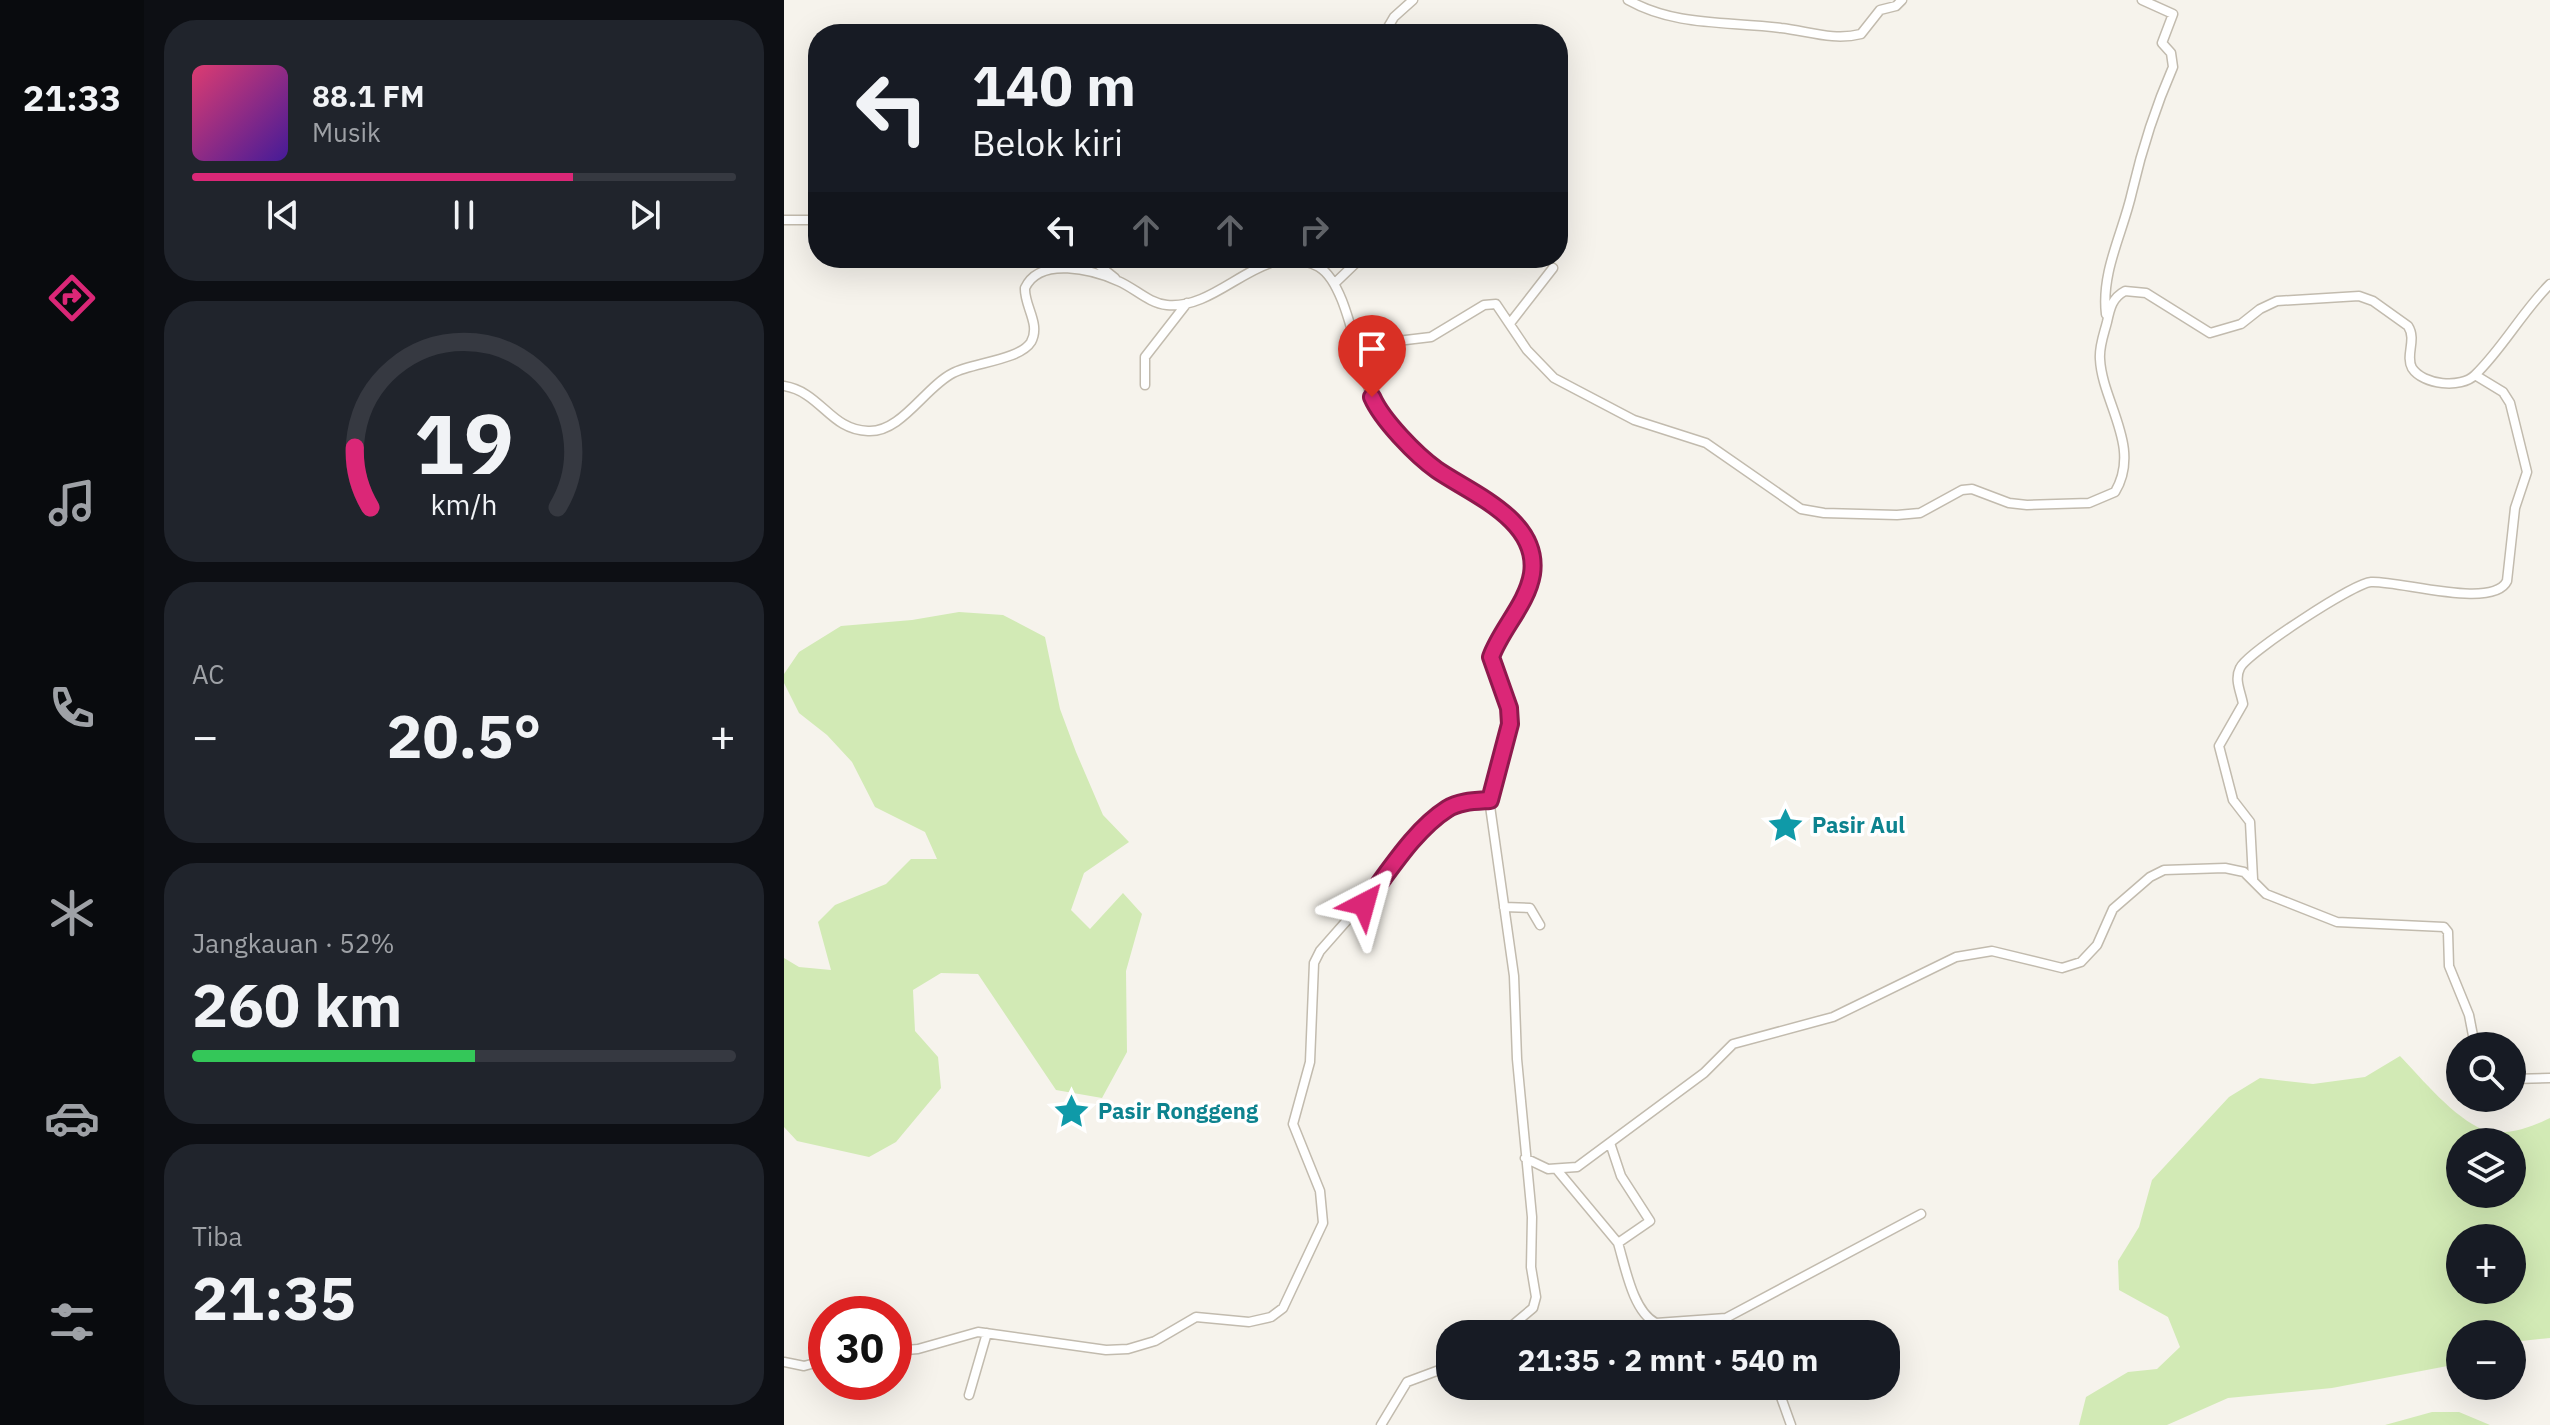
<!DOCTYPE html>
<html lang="id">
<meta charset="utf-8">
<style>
body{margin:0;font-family:"IBM Plex Sans",sans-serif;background:#20242c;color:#f1f3f6;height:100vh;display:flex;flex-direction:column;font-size:30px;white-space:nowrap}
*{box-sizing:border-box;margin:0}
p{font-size:26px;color:#9ea1a6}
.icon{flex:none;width:44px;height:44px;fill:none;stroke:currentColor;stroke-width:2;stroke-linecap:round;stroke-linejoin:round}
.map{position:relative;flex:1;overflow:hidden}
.details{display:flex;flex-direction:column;gap:20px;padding:20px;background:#0d0f14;width:640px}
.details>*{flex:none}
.hud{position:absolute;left:24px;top:24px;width:760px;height:244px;border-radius:32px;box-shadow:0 8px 32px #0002;background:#171b24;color:#f1f3f6;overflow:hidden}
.fabs{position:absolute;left:1662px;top:1032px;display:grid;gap:16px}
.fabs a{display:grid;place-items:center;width:80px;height:80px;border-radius:50%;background:#171b24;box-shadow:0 8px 32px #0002;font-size:40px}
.speed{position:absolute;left:24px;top:1296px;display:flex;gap:16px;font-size:40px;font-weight:700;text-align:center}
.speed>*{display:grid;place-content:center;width:104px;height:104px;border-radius:50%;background:#171b24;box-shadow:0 8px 32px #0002;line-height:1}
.speed .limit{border:12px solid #d22;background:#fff;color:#111}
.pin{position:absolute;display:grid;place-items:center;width:68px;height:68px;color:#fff;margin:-82px -34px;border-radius:50% 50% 50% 0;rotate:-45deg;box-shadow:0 0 8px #0007}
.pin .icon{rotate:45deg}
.me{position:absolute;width:88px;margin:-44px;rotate:39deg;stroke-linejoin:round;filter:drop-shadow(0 0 6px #0008)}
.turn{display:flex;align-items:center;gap:28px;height:168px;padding:0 32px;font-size:36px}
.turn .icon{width:104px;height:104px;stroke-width:2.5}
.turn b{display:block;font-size:56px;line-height:68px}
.lanes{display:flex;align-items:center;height:76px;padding:0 32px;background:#0003;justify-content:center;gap:40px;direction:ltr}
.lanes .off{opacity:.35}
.big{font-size:60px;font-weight:700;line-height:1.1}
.details .tile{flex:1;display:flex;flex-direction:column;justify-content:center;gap:12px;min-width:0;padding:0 28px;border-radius:32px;background:#20242c}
.details .dial{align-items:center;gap:0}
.dial svg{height:208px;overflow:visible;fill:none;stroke:#363941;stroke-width:7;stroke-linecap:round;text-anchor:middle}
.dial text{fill:#f1f3f6;stroke:none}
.song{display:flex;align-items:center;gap:24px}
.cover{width:96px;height:96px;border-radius:12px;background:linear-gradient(135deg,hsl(340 70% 55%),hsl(260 70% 35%))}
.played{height:8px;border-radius:4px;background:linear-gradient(90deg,#db2777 70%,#363941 70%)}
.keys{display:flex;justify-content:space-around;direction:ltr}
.heat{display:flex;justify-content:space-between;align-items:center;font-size:44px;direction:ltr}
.charge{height:12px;border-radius:6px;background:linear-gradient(90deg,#34c759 52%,#363941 0)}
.trip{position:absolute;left:652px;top:1320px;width:464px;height:80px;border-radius:32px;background:#171b24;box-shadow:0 8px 32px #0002;font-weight:700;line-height:80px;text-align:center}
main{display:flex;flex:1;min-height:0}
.tabs{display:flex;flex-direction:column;width:144px;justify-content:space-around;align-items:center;background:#090b0e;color:#9ea1a6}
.tabs .icon{width:56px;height:56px}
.tabs .current{color:#db2777}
.tabs b{font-size:36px;color:#f1f3f6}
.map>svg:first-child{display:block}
.green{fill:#d2eab5;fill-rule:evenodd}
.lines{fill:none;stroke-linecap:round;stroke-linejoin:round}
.minor-casing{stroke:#c2bbae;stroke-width:11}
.minor{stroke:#fff;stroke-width:8}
.route-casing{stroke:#8e194d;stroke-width:20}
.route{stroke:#db2777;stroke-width:14}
.labels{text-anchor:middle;stroke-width:7;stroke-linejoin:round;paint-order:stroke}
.culture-label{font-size:22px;font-weight:bold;fill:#0d838f;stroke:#fff;text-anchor:start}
</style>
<main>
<nav class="tabs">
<b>21:33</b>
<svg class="icon current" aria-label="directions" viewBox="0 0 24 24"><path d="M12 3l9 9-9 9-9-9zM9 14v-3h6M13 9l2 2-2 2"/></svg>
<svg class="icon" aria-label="music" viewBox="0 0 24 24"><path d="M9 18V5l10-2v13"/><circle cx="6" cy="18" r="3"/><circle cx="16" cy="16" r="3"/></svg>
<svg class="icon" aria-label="phone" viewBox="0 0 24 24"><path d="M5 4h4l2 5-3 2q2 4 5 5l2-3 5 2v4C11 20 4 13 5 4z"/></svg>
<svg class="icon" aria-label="climate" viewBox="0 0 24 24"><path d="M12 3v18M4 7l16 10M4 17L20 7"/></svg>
<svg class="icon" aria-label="car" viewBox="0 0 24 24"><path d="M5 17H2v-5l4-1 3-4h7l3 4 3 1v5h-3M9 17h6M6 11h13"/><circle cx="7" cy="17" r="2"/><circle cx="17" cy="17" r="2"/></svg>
<svg class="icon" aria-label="filters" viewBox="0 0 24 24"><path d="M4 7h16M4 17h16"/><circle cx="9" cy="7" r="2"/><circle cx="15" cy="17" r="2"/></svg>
</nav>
<section class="details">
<div class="tile">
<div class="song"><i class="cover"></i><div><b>88.1 FM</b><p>Musik</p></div></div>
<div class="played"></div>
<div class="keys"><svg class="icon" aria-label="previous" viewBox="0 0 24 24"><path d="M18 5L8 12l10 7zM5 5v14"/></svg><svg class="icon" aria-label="pause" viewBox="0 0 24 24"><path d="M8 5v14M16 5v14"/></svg><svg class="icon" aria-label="next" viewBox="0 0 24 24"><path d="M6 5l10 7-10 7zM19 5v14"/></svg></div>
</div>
<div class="tile dial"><svg viewBox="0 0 100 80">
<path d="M14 69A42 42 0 1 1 86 69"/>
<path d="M14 69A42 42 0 0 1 8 46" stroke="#db2777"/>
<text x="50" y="56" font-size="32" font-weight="700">19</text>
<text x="50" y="72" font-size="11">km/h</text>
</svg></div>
<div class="tile"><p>AC</p>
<div class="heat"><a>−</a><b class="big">20.5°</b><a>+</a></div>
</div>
<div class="tile"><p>Jangkauan · 52%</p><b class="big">260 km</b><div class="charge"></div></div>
<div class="tile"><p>Tiba</p><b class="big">21:35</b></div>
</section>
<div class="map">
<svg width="1766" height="1425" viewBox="0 0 1766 1425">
<rect width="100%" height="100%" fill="#f6f3ec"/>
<!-- green -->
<path class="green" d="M175,612L219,615L261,637L276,709L292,752L319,815L345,842L300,873L287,910L306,929L339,893L358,914L342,971L343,1052L318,1098L272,1090L194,974L157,973L129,990L131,1031L154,1057L157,1088L112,1142L85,1157L13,1141L0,1127V958L15,967L47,970L34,922L51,905L102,884L127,859H153L141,832L91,807L68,762L43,735L15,713L0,683V674L15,652L57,626L128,620Z
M1616,1056C1638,1079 1670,1118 1700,1130C1721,1137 1748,1127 1766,1118V1338L1728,1342V1334H1676L1674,1364L1548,1388L1444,1398L1383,1425H1295L1302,1397L1344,1372L1373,1369L1396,1347L1384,1317L1335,1290L1334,1261L1355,1227L1368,1180L1445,1097L1476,1078L1529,1084L1581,1077ZM1676,1142H1728V1194H1676ZM1676,1238H1728V1290H1676Z
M1648,1412H1675L1706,1425H1601Z"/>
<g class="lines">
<defs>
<path id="minor" d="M844,0C892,27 945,21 997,28C1024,31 1049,41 1077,34L1096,10L1112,6L1118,0
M600,34L610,17L629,0
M0,220H34
M306,258L331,278
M551,283L577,258
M1322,314C1317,271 1339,233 1348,192C1358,149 1371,108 1389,67L1387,53L1378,43L1389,14L1358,0
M727,322L769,268
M571,346L647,337L700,305L712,304L743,350L770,378L850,420L922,443L1017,509L1040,513L1113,515L1136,513L1178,490L1188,489L1225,503L1243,505L1305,503L1331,492C1358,447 1318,402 1316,359C1315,346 1320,334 1323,322C1326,308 1328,298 1341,291L1362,293L1426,333L1457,324L1476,309L1493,301L1575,296L1589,301L1624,326C1633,340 1621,355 1628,368C1639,385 1677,389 1691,375C1719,348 1738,312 1766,284
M361,385V357L403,303
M0,386C37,392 46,430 84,431C117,433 141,387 169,373C188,363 236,360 247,342C257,324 240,306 241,288C256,256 309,270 334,281C351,288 364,303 383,305C438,310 479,236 535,267C567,286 574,381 597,416C605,427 642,462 654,470C685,492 736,510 746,552C756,592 718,622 707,657L726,715L723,745L706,806L730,976L733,1059L748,1217L747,1267L752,1297L749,1308L718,1334
M1469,879L1466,822L1449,800L1435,746L1459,704C1457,692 1450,680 1456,668C1463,653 1570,583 1587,582C1614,580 1709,610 1723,581L1731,508L1743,472L1726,403L1719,392L1691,375
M720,907L746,908L756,925
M1728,1079L1766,1078
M826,1143L837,1176L866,1221L834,1243C841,1266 849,1312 872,1323L942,1318L1137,1214
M741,1158L764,1169L793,1167L920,1073L949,1044L1049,1017L1172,957L1208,951L1278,968L1297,962L1313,945L1329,909L1366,877L1380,870L1441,868L1460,872L1482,894L1553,922L1660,927L1664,932L1665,966L1685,1015L1691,1046
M774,1171L834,1243
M868,1321L870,1334
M110,1351L134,1349L194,1332L322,1350L344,1349L371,1341L412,1317L465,1322L487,1317L499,1308L539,1223L536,1191L509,1124L526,1062L530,963L536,951L654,817L672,804L706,800
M0,1362L20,1366L42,1360
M993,1386L1007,1425
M185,1395L203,1333
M597,1425L623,1382L666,1366"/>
</defs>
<!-- minor casing -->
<use href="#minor" class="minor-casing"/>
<!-- minor -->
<use href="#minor" class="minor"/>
</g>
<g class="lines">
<defs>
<path id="route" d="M580,904C604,873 630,830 663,809C675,801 692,801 706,800L726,724L725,708L707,657C717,629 743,604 748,574C756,520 688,494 653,470C632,455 598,420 588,397"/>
</defs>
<!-- route casing -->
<use href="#route" class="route-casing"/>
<!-- route -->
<use href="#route" class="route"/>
</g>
<!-- icons -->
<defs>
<symbol id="sight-bare" viewBox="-9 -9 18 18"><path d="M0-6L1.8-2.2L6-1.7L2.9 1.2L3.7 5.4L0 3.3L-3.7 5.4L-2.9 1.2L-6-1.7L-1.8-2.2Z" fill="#0f9aa8" stroke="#fff" stroke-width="2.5" paint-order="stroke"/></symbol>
</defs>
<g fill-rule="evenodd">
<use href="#sight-bare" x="976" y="800" width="51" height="51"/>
<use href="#sight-bare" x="262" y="1086" width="51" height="51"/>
</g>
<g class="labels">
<!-- culture labels -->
<g class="culture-label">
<text x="1028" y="833">Pasir Aul</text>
<text x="314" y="1119">Pasir Ronggeng</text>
</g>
</g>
</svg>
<div class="fabs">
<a><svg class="icon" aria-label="search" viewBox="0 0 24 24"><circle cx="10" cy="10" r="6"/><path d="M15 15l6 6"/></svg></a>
<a><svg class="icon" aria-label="layers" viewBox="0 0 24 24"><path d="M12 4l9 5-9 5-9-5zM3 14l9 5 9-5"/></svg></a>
<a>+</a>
<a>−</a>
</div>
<div class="speed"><div class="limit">30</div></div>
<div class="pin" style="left:588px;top:397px;background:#d93025"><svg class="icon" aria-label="arrive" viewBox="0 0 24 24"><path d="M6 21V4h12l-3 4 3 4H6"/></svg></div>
<svg class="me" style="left:580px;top:904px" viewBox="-20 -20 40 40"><path d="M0-17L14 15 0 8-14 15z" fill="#db2777" stroke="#fff" stroke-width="4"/></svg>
<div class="trip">21:35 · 2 mnt · 540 m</div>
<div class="hud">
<div class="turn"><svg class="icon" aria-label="left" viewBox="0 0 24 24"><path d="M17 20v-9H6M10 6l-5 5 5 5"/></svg><div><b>140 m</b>Belok kiri</div></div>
<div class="lanes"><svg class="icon" aria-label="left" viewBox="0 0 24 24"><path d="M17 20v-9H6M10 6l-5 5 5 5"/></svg><svg class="icon off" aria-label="ahead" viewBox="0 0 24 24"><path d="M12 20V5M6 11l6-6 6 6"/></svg><svg class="icon off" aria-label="ahead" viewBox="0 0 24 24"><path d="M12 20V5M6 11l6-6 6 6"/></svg><svg class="icon off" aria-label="right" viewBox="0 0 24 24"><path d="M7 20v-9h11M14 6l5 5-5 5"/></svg></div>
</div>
</div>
</main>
